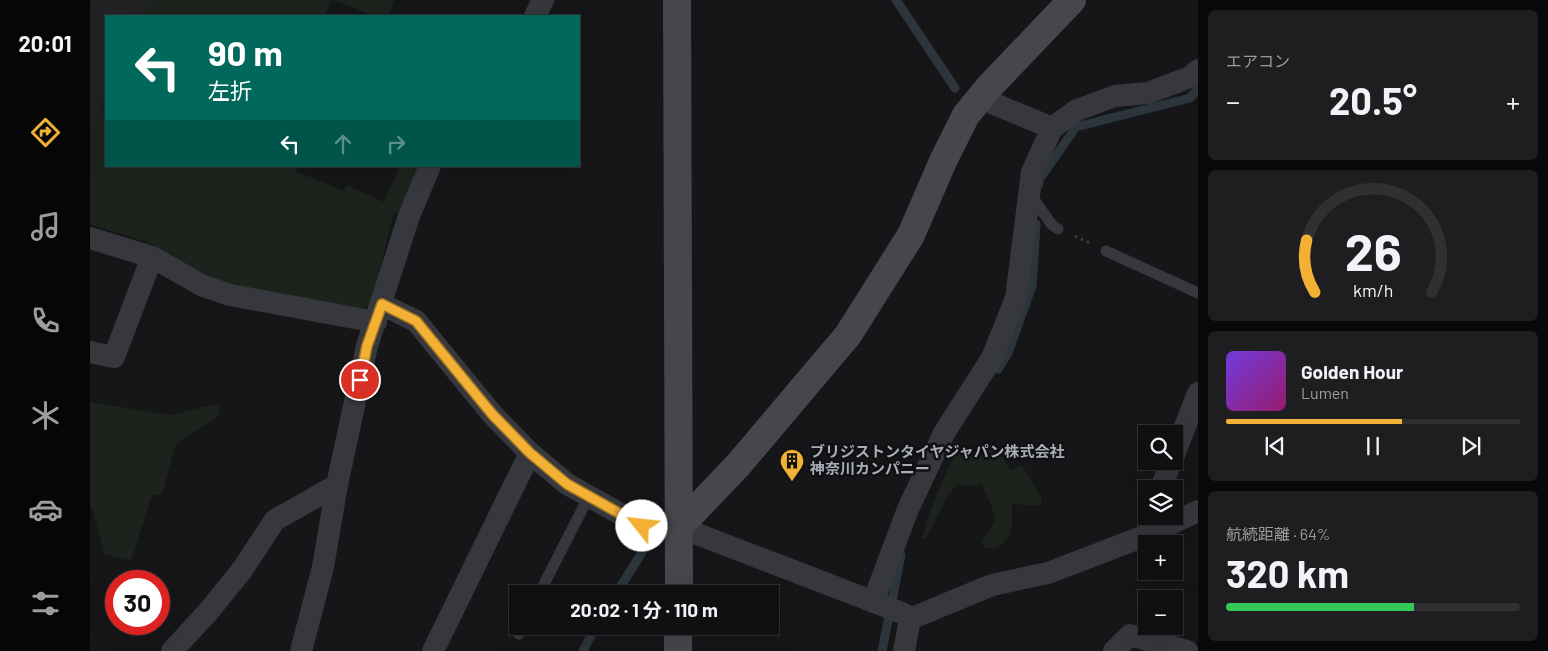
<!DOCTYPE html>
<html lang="ja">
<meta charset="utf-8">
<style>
body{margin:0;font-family:Barlow,"Noto Sans JP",sans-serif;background:#1e1e20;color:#f1f3f6;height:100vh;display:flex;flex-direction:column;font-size:19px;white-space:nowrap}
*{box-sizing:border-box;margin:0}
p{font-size:16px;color:#9c9d9f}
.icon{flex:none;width:28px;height:28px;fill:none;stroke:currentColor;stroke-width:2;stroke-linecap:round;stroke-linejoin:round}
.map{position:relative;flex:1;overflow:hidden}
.drawer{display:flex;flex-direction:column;gap:10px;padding:10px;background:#09090a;width:350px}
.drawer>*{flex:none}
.top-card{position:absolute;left:15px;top:15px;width:475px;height:152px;border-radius:0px;box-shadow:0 5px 20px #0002,0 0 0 1px #303032;background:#00695c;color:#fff;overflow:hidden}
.fabs{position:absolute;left:1048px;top:425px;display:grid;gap:10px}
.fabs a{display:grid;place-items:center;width:45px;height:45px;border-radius:0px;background:#101012;box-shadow:0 5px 20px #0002,0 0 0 1px #303032;font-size:25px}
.speed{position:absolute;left:15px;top:570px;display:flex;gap:10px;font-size:25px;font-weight:700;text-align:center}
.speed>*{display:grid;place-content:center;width:65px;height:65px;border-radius:50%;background:#101012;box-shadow:0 5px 20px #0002,0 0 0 1px #303032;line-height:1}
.speed .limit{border:8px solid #d22;background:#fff;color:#111}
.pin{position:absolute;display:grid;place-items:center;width:42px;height:42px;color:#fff;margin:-21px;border:2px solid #fff;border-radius:50%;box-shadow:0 1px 5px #0007}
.me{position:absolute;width:55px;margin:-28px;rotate:299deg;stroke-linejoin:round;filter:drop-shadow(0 0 4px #0008)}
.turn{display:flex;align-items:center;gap:18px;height:105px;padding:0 20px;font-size:22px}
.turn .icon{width:65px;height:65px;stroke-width:2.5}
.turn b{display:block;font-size:35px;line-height:42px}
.lanes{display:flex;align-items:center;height:48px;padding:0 20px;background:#0003;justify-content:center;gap:25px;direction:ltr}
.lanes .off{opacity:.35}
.big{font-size:38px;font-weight:700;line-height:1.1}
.drawer .tile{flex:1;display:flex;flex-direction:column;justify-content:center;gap:8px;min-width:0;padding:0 18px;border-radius:8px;background:#1e1e20}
.drawer .dial{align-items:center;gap:0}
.dial svg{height:130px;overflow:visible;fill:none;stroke:#303032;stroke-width:7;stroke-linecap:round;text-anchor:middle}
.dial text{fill:#f1f3f6;stroke:none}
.song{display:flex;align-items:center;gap:15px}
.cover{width:60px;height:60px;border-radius:8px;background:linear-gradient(135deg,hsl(260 70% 55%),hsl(320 70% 35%))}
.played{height:5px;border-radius:2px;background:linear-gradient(90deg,#f2b134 60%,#303032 60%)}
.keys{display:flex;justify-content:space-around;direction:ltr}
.heat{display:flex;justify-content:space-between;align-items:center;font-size:28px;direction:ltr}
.charge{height:8px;border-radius:4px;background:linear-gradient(90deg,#34c759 64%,#303032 0)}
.trip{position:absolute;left:419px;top:585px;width:270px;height:50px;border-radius:0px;background:#101012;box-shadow:0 5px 20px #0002,0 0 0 1px #303032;font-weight:700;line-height:50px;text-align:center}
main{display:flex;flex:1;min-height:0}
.dock{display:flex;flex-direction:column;width:90px;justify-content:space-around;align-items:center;background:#060607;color:#9c9d9f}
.dock .icon{width:35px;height:35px}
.dock .selected{color:#f2b134}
.dock b{font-size:22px;color:#f1f3f6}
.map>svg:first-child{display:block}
.built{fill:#222225}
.green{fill:#1c231d}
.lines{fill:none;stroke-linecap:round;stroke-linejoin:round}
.stream{stroke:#2c353c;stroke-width:9}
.path{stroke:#3d3f44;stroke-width:3;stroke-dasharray:2.5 4;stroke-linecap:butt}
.lane{stroke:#37383d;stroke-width:11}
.street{stroke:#37383d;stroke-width:22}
.secondary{stroke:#45474d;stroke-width:28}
.route-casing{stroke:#9d7322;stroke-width:12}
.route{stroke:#f2b134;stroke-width:9}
.labels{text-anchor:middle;stroke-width:5;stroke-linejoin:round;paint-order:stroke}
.poi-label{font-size:15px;font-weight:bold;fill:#a8adb8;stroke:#111113;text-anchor:start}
</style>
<main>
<nav class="dock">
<b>20:01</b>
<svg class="icon selected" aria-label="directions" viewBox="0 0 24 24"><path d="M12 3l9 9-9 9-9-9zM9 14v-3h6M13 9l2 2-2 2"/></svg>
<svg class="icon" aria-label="music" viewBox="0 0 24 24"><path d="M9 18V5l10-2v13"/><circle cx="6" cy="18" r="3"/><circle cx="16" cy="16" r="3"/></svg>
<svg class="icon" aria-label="phone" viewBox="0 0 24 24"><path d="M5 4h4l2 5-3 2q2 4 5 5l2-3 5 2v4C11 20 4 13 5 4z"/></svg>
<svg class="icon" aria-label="climate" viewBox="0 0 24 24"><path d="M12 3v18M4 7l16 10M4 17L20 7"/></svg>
<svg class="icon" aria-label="car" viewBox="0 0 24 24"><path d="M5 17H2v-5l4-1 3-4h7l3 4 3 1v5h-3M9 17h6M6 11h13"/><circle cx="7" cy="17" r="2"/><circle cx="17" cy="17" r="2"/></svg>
<svg class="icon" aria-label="filters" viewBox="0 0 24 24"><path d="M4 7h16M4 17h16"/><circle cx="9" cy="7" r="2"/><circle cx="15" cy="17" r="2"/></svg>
</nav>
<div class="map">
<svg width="1108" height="651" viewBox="0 0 1108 651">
<rect width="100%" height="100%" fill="#161618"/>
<!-- built -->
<path class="built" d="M0,0H63L55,16H16V96L0,130Z"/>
<!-- green -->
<path class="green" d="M63,0H304L299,16H286L241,0L235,16H55Z
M16,96V166H208L206,171L254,191L257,185L294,202L309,168L306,166H334L316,215L304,212L282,301L272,312L123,282L105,275L62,244L0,224V130Z
M0,402L81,415L130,403L128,417L86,443L72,494L62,495L41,561L14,554L2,507L0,506Z
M889,449L909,451L920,471L932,465L952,499L950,506L922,504C922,512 923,521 921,529C919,541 908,551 895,548L892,543L906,518L892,484L881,486L868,484L858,495L836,539L832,538C840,508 852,480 866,453Z"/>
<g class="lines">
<!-- stream -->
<path class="stream" d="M806,0L865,88
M949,184V180L986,127L1100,98L1108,89
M908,369L918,353L942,286L946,224
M526,594L554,549
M493,651L506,626
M792,651L811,555"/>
<!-- path -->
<path class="path" d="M985,236L1000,243"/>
<!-- lane -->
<path class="lane" d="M940,194L962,225L968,229
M1016,251L1108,293
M449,594L499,496
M429,634L433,626"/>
<!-- street -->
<path class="street" d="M445,16L453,0
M890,98L962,128
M0,238L62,257L111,285L140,295L286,322
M291,304L326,321L402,414L440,453L477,484L552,526L589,527L792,605L814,614L820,619
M0,352L24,357L62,257
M1084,455L1108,393
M1071,489L1081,461
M783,602L818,509L854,433L902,358L926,298L942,172L962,128L987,110L1025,96L1058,93L1100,77L1108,70
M820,619L902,585L958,573L1052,537L1108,511
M82,651L118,612L152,570L185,520L247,485
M211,651L233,567L247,485L277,346L319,216L340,166
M343,651L440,453
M814,651L820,619
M1024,651L1040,635L1097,651"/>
<!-- secondary -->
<path class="secondary" d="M587,0L589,594
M589,527L649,464L758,335L821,235L854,159L876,115L900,86L982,0
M588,651V626"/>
</g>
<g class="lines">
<defs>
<path id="route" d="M270,380L277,346L292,304L326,321L402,414L440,453L477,484L552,526"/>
</defs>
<!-- route casing -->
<use href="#route" class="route-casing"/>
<!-- route -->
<use href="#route" class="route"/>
</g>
<!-- icons -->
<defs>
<symbol id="building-pin" viewBox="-11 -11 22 30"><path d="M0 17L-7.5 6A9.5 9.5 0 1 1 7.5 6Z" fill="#f2b134" stroke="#111113"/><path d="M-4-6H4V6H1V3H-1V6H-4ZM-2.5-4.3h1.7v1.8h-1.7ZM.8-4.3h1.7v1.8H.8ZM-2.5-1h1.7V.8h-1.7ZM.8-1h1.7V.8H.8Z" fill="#111"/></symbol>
</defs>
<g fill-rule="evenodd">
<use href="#building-pin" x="688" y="447" width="28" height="38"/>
</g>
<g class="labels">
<!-- poi labels -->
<g class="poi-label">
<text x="720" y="457">ブリジストンタイヤジャパン株式会社<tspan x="720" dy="17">神奈川カンパニー</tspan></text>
</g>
</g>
</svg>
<div class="fabs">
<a><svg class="icon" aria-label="search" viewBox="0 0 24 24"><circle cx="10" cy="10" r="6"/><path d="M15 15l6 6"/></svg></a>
<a><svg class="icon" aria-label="layers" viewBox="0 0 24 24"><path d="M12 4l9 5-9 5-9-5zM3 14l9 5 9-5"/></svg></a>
<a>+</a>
<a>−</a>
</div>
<div class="speed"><div class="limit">30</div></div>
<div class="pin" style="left:270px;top:380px;background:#d93025"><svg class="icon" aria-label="arrive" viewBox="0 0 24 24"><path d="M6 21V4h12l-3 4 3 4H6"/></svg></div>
<svg class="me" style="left:552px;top:526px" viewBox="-20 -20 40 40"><circle r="19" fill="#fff"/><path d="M0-13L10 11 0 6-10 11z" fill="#f2b134"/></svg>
<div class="trip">20:02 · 1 分 · 110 m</div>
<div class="top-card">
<div class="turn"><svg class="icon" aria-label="left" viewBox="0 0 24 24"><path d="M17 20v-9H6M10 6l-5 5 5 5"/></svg><div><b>90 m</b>左折</div></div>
<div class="lanes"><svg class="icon" aria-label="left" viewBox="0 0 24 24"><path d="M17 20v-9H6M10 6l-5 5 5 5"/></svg><svg class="icon off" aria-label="ahead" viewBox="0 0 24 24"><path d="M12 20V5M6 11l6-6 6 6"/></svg><svg class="icon off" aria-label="right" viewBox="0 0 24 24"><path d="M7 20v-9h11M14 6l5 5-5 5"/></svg></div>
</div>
</div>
<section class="drawer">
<div class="tile"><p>エアコン</p>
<div class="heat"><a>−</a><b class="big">20.5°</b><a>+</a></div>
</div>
<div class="tile dial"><svg viewBox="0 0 100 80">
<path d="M14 69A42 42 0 1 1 86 69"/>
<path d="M14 69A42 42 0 0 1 9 37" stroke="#f2b134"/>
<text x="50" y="56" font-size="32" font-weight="700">26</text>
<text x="50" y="72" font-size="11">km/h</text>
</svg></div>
<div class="tile">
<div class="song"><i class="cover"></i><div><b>Golden Hour</b><p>Lumen</p></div></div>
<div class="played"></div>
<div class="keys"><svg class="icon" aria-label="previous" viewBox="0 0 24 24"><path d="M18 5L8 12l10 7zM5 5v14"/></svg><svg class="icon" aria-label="pause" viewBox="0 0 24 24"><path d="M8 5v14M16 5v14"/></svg><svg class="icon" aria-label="next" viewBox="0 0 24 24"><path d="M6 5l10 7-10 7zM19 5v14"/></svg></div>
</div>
<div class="tile"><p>航続距離 · 64%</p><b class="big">320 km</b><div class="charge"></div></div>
</section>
</main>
